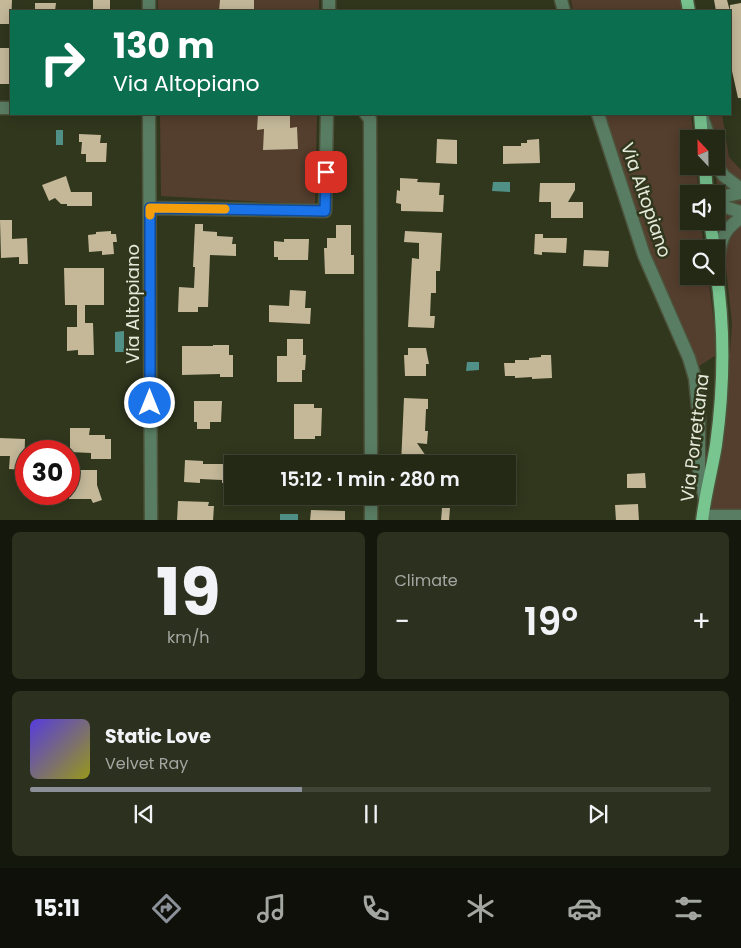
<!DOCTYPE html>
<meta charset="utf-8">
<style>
body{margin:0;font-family:Poppins,sans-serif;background:#2c311f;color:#f1f3f6;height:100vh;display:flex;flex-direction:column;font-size:19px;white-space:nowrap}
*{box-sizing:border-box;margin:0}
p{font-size:16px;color:#a3a6a1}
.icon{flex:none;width:28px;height:28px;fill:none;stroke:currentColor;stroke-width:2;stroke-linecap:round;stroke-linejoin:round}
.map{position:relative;height:520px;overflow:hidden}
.sheet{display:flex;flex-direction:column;gap:12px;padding:12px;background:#14170c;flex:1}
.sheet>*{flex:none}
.hud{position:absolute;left:10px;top:10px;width:721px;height:105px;border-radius:0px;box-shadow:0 2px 12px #0003,0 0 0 1px #414535;background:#0b6e4f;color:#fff;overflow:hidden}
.needle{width:32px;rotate:338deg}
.tools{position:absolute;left:680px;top:130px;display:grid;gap:10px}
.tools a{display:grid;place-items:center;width:45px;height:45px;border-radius:0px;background:#242916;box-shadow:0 2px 12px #0003,0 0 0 1px #414535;font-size:25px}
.speed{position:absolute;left:15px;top:440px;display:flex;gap:10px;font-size:25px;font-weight:700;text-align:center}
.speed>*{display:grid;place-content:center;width:65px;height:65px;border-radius:50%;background:#242916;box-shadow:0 2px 12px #0003,0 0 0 1px #414535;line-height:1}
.speed .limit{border:8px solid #d22;background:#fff;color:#111}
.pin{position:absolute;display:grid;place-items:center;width:42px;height:42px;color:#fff;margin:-21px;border-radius:10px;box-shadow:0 2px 8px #0006}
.me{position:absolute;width:55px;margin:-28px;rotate:0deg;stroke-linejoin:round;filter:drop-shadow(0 0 4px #0008)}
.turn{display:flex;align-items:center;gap:18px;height:105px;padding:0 20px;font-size:22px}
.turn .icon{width:65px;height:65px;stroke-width:2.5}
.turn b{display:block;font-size:35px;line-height:42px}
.big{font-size:38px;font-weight:600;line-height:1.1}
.sheet .widget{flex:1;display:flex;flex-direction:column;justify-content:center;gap:8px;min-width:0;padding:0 18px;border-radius:8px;background:#2c311f}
.sheet .dial{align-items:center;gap:0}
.dial b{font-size:65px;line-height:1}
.song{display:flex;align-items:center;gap:15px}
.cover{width:60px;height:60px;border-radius:8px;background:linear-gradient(135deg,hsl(250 70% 55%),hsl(60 70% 35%))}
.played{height:5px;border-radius:2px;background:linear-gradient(90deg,#8c9099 40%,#414535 40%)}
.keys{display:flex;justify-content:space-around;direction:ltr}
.heat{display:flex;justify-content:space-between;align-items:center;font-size:28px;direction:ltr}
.sheet .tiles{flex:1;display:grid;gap:12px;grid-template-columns:1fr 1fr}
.widget:last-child{grid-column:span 2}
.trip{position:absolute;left:224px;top:455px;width:292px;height:50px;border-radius:0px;background:#242916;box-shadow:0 2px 12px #0003,0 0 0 1px #414535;font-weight:600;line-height:50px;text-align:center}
.dock{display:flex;height:80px;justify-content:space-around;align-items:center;background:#0e1009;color:#a3a6a1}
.dock .icon{width:35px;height:35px}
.dock .active{color:#8c9099}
.dock b{font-size:22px;color:#f1f3f6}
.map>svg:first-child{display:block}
.green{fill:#543e2d}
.water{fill:#509087}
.building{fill:#c4b899}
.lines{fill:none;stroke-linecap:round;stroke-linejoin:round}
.minor-casing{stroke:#4d533b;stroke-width:15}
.major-casing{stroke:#4d533b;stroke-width:15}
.minor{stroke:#597d63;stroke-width:12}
.major{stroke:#78c590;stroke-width:12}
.route-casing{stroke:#114b97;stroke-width:12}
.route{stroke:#1a73e8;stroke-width:9}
.slow{stroke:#f59e0b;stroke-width:9}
.labels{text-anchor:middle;stroke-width:5;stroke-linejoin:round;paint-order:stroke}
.street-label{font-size:18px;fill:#e4e9d9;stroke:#30371d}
</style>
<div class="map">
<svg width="741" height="521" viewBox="0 0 741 521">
<rect width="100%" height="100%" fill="#30371d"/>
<!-- green -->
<path class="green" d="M158,0H319V11H158Z
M571,0H681L682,11H573Z
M160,114H317L315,205L161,196Z
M605,114H691L694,139H689V166H696L699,194H689V221H701L704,249H689V276H708L718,354L696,368L666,305Z
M708,114H722L729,157L741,170V510H711L727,398L732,323L716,177V139H713Z"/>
<!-- water -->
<path class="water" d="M56,130H63V145H56Z
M493,182H510V192L492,191Z
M124,331V352H115V332Z
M467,362H479V370L466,371Z
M280,514H298V520H280Z"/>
<!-- building -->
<path class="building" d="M0,0H12L11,24H0Z
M93,0H110V11H93Z
M220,0H254V11H219Z
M714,0H727L730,11H716Z
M35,3H56L55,11H35Z
M741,3V98H738L730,62V5Z
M0,48H11V84H0Z
M258,114H290V128L297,127L298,149L263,150L264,129L257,130Z
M79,134L101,135L100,143H107L106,162H86V154H81L82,142H79Z
M437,139L457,140V164L436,163Z
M539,139L540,163L503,164V146H521V143H527V140Z
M66,176L71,192H92V206H67V204H61L55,198L49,201L42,185Z
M400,178L418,179L417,182L440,183L439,195H444L443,212L401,211V204L396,203L397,190L400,191Z
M540,183H575V190L568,202H583V218H551V202H539Z
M0,220H12V239L27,238L28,264H19V257L1,258Z
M195,224H203V231L217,232V236L233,237L232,244H236V256L210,255L208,307H198V312H178L179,287L194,288L195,267H193Z
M336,225H351V255H354V274H325L324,248H327V238H336Z
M111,231V234H116L117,242H113L114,254L102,255V251L89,252L88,235L96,234V232Z
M405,231L442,233L440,271H436V293H431L430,316H435L434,328L408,327L412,258L419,259V243L404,242Z
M535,234H543V238H567L566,253L542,252V255L534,254Z
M284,239H309L308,260H278V257H274V241L284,242Z
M584,250L609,251L608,267L583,266Z
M64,268H104V305H85V323H93L94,355H78V350L67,351V327H77V305H65Z
M290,290L306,291L305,308H311L310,324L269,322V305L289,306Z
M287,339H303V355H306L305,370H302V382H277V356H287Z
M213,345H229V355H233V377H220V374L182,375V346H213Z
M408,348H426L429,364H426V376H405L404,355H408Z
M541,355H551L552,378L532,379V377L515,378V376H505L504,363H515V360H529V358L541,357Z
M404,398L428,399V409H426L425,431H428L427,444L417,443L428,459V464H401Z
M194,401H222L221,422H210V429H197V422H194Z
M294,404H314V408H322L321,436H315V439H294Z
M70,428H90L89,435H105V439H111V459H91V453L70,452Z
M0,438L25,439L24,470L9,469L10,456H0Z
M224,458L232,459V483H222V480L200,479V483L184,482L185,460L203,461V464H224Z
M80,470H97V485L102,500L93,503L91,499H69V485H77V477H80Z
M645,473L646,488H627V474Z
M178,501L209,502L208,506H214L213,521H177Z
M638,504L639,521H616L615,505Z
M442,508H450L449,521H441Z
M311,510L345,511V521H310Z"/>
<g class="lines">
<defs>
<path id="minor" d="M149,0V11
M561,0L564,11
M329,11V0
M0,108H11
M149,114L151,521
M366,114L370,119L371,464
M598,114L644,255L689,358L695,378L699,418V470L705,499
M701,114L710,139
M716,165L724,176L741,189
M716,198L741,193
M716,204L741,212
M150,208L325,211L327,114
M716,269C721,245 719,232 741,218
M703,516H741
M371,521V496"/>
<path id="major" d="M687,0L689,11
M700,114L702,139
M705,166L707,194
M710,221L714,249
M702,521C705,495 712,470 716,445C724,387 725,328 716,270"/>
</defs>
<!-- minor casing -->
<use href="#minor" class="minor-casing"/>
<!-- major casing -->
<use href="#major" class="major-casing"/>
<!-- minor -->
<use href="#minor" class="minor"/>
<!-- major -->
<use href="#major" class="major"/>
</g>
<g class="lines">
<defs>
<path id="route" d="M150,403V208L325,211L326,172"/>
</defs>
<!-- route casing -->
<use href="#route" class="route-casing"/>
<!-- route -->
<use href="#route" class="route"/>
<!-- slow -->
<path class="slow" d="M150,215V208L225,209"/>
</g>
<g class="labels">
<!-- street labels -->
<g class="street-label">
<text transform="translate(646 200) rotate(71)" y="6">Via Altopiano</text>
<text transform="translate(133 304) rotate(-90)" y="6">Via Altopiano</text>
<text transform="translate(695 438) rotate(-83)" y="6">Via Porrettana</text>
</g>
</g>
</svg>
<div class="tools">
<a><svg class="needle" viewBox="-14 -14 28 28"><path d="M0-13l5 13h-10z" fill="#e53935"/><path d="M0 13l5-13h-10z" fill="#a3a6a1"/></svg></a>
<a><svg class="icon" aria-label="sound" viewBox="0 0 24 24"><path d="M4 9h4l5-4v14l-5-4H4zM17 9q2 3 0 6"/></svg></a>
<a><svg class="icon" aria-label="search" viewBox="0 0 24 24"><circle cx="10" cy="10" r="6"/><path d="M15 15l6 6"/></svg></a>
</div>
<div class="speed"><div class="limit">30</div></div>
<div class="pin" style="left:326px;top:172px;background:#d93025"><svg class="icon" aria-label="arrive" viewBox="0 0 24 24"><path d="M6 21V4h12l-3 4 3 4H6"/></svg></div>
<svg class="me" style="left:150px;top:403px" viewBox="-20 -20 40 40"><circle r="17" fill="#1a73e8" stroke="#fff" stroke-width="3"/><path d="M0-11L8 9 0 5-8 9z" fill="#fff"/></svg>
<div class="trip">15:12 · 1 min · 280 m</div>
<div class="hud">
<div class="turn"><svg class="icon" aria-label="right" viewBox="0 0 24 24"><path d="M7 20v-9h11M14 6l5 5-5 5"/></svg><div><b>130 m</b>Via Altopiano</div></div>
</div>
</div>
<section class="sheet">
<div class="tiles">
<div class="widget dial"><b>19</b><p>km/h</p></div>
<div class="widget"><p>Climate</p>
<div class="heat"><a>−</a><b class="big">19°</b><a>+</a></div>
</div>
<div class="widget">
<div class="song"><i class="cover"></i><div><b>Static Love</b><p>Velvet Ray</p></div></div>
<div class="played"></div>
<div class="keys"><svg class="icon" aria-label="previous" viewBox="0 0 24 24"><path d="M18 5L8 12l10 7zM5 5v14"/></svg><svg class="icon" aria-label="pause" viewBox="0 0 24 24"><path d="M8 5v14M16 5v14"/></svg><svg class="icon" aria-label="next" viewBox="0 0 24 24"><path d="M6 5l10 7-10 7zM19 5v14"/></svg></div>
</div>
</div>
</section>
<nav class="dock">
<b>15:11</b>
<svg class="icon active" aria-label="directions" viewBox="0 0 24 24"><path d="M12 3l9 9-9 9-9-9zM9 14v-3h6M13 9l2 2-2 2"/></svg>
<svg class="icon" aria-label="music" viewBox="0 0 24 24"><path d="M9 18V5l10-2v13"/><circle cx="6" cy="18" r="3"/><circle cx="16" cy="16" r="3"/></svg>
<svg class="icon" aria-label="phone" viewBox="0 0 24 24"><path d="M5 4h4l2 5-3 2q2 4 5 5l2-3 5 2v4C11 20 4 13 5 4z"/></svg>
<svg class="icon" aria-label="climate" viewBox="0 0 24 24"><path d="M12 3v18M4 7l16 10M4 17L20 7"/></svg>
<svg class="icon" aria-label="car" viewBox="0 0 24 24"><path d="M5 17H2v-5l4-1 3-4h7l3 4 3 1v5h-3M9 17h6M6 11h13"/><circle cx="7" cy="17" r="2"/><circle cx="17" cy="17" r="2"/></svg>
<svg class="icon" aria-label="filters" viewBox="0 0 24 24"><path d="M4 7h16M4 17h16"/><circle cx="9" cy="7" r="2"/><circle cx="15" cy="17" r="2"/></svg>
</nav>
